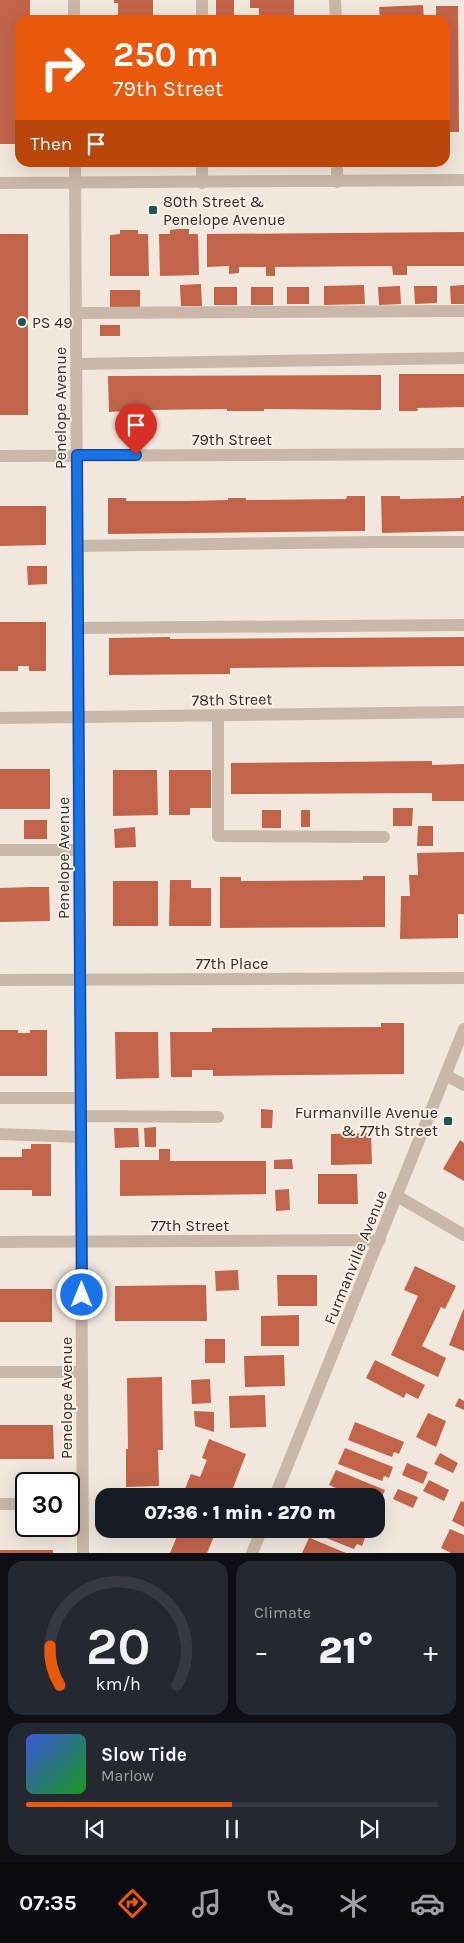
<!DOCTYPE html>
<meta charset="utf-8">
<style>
body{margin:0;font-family:Karla,sans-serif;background:#242831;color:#f1f3f6;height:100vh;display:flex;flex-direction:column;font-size:19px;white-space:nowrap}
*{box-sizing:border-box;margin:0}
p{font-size:16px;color:#9ea1a6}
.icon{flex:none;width:28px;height:28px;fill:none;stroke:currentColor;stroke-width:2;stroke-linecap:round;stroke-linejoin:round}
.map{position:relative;height:1553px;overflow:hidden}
.panel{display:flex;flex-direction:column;gap:8px;padding:8px;background:#0d0f14;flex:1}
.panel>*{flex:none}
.banner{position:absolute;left:15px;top:15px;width:435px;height:152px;border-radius:15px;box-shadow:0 5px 20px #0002;background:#ea580c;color:#fff;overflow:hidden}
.speed{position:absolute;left:15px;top:1472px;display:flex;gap:10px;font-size:25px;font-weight:700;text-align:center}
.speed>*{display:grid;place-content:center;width:65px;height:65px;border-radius:50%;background:#171b24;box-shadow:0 5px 20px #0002;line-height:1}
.speed .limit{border:2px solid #111;border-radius:8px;background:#fff;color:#111}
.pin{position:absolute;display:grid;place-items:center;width:42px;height:42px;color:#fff;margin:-51px -21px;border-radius:50% 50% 50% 0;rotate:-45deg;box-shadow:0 0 5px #0007}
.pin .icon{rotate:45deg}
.me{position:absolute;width:55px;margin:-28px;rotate:0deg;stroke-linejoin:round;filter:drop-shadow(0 0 4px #0008)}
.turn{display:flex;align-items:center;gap:18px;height:105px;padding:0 15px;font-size:22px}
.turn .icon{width:65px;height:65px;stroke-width:2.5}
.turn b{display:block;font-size:35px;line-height:42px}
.then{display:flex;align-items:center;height:48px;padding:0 15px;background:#0003;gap:10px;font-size:19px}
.big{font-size:38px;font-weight:800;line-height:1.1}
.panel .tile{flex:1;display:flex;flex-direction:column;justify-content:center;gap:8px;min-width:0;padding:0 18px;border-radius:15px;background:#242831}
.panel .dial{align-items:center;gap:0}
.dial svg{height:130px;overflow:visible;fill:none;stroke:#363941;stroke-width:7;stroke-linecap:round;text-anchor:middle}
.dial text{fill:#f1f3f6;stroke:none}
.song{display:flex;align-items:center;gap:15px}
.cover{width:60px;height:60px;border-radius:8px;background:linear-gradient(135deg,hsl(230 70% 55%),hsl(120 70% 35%))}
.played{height:5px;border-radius:2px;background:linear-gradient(90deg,#ea580c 50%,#363941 50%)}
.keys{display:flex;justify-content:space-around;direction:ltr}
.heat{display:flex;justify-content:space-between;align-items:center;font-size:28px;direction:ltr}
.panel .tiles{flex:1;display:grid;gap:8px;grid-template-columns:1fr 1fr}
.tile:last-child{grid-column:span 2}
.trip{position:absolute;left:95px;top:1488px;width:290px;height:50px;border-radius:15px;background:#171b24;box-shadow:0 5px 20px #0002;font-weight:800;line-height:50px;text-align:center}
.dock{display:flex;height:80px;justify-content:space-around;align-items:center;background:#090b0e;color:#9ea1a6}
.dock .icon{width:35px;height:35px}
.dock .on{color:#ea580c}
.dock b{font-size:22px;color:#f1f3f6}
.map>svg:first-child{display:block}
.building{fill:#c2644a}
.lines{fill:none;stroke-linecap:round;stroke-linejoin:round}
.minor{stroke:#c9b7a9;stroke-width:12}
.route-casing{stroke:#114b97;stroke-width:12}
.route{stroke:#1a73e8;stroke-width:9}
.poi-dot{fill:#1f5557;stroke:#f9f1e9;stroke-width:2}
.labels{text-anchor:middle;stroke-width:4;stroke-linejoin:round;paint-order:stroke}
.poi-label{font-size:16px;fill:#372d29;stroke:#f9f1e9;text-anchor:start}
.street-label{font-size:16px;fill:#372d29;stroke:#f9f1e9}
</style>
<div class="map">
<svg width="464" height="1553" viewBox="0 0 464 1553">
<rect width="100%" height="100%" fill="#f1e7dd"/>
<!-- building -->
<path class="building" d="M0,0H30V20H20V144H0Z
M114,0H153V20H118V3H114Z
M216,0H234V20H216Z
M250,0H294V20H259V8H250Z
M423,5L424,20H380L379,7Z
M436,6H458L459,132H445V20H440V16H436Z
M179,229H189V234H198L199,275L160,276L159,234H170V230Z
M120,230H138V234H148L149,276H110V235L120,234Z
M464,232V266H407V275H393L392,266L275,267V276H266V267H239V273L229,274V266L207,267V234Z
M0,234H28V415H0Z
M201,284L202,306H181L180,285Z
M364,285L365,304L324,305V286Z
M464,285V304H451L450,286Z
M400,286L401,304L379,305L378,287Z
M414,286H437V303L415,304Z
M214,287H237V305H214Z
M251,287H273V305H251Z
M287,287H309V304H287Z
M110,290H140V308H110Z
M100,325H120V336H100Z
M399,374H464V407L417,408L418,411H399Z
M381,375V410L264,409V411H227V409L146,410L109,412L108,376Z
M347,496H365V531L108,534V498H126V501H188L228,500V498H246V500L346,499Z
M381,496H400V499L461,498V496H464V531L382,533Z
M0,506H46V545L0,546Z
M27,566H47V584L28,585Z
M0,622H46V671H29V666H18V671H0Z
M170,637V639L464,637V666L230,668V674L109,675V638Z
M432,761V765L464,764V801H432V793L231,794V763Z
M0,769H50V809H0Z
M113,770H157L158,815L113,816Z
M169,770H211V808H190V815H169Z
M393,808H413L412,826H393Z
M262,810H281V828H262Z
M301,810H310V827H301Z
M24,820H47V839H24Z
M418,826H433V846H417Z
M135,827L136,847L115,848L114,829Z
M464,852V914H458V938L400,939L401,896H410L409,875H418L417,853Z
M363,876H385V927L220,928V877H241V881L363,880Z
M170,880H191V888H211V926H169Z
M113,881H158V926H113Z
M30,887H49L50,921L0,922V888Z
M381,1023H404V1074L213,1076V1070H192V1077H171L170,1032H212V1028L381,1027Z
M0,1030H18V1033H30V1030H47V1076H0Z
M115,1032H158L159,1078L116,1079Z
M261,1109L273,1110L272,1128H261Z
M156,1127V1147H145L144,1128Z
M114,1128H138L139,1147L115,1148Z
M371,1133L372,1164L331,1165V1134Z
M460,1140L464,1143V1181L443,1169Z
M31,1144H51V1196H32V1190H0V1157H22V1149H31Z
M159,1149H170V1161H266V1194L120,1196V1160H159Z
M292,1159L293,1169H274V1160Z
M318,1174H357L358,1204H318Z
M289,1189L290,1210L276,1211L275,1190Z
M415,1266L456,1286L445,1309L441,1307L422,1346L446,1358L438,1377L391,1355L418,1296L404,1290Z
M238,1270L239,1290L216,1291L215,1271Z
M277,1275H317V1306H278Z
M188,1285H206L207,1321H115V1286Z
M0,1289H52V1322H0Z
M464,1308V1351L449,1345Z
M299,1315V1346H261V1316Z
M205,1339H225V1363H205Z
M284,1355L285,1386L245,1387L244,1356Z
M375,1360L425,1385L418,1399L406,1393L404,1398L366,1378Z
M162,1377L163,1450H158L159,1486L126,1487V1449H128L127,1378Z
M210,1379L211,1403L192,1404L191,1380Z
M265,1395L266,1427L230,1428L229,1396Z
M459,1398L464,1401V1410L455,1406Z
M194,1411L214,1412V1432L195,1426Z
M428,1413L446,1421L436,1447L416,1437Z
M355,1422L404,1442L399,1454L394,1452L392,1457L348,1440Z
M0,1425H53L54,1459H0Z
M209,1439L246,1454L230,1496H193V1495L184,1491L191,1474L200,1477L207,1460L202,1458Z
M345,1448L393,1467L389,1478L384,1476L382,1481L338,1464Z
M440,1453L458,1463L453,1473L434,1464Z
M407,1463L428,1472L423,1484L402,1475Z
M336,1470L385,1490L378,1506L376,1505V1496H355L329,1485Z
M429,1480L449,1490L444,1501L423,1491Z
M398,1489L418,1497L413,1508L393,1499Z
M461,1501L464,1502V1527L452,1521Z
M180,1529H217L207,1553H170Z
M312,1529H351L366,1535L362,1546L357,1544L354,1549L311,1532Z
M450,1529L464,1535V1553H451L441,1548Z
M309,1538H310L346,1553H302Z
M0,1550H53V1553H0Z"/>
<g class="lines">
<!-- minor -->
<path class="minor" d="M74,0V20
M202,0V20
M335,0L336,20
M75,162L83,1553
M202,162V183
M337,162V182
M0,183L464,180
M76,313L464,311
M76,364L464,358
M0,456L464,454
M77,546L373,542H464
M78,628L464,625
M218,715V836L384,837
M0,718L464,712
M0,850H79
M0,980L464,978
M446,1075L464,1085
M0,1098H81
M81,1116L218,1117
M0,1134L81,1137
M397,1196L464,1235
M0,1242L380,1240
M0,1372H82
M275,1496L464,1029
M0,1504H26
M69,1504H83
M252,1553L262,1529"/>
</g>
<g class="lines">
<defs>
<path id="route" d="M82,1295L77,455H136"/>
</defs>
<!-- route casing -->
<use href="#route" class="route-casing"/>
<!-- route -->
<use href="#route" class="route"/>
</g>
<!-- markers -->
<g class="poi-dot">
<rect x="148" y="205" width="10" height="10" rx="2.5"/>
<circle cx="22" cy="322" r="5"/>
<rect x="443" y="1116" width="10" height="10" rx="2.5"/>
</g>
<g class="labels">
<!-- poi labels -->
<g class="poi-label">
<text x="163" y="207">80th Street &amp;<tspan x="163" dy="18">Penelope Avenue</tspan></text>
<text x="32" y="328">PS 49</text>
<text x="438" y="1118" text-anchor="end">Furmanville Avenue<tspan x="438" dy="18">&amp; 77th Street</tspan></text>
</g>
<!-- street labels -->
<g class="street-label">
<text transform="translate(60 408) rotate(-90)" y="6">Penelope Avenue</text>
<text x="232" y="445">79th Street</text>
<text transform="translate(232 699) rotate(-1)" y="6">78th Street</text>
<text transform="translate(63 858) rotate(-90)" y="6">Penelope Avenue</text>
<text x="232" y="969">77th Place</text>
<text x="190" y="1231">77th Street</text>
<text transform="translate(355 1257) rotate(-68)" y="6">Furmanville Avenue</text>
<text transform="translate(66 1398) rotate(-90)" y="6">Penelope Avenue</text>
</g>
</g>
</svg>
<div class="speed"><div class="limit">30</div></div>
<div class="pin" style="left:136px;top:455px;background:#d93025"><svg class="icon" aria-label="arrive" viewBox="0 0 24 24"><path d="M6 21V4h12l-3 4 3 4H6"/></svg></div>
<svg class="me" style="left:82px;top:1295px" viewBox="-20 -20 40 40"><circle r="17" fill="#1a73e8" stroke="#fff" stroke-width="3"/><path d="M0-11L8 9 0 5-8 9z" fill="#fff"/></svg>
<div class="trip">07:36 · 1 min · 270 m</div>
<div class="banner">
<div class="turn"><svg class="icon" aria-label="right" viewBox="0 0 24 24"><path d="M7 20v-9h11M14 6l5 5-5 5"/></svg><div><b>250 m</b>79th Street</div></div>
<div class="then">Then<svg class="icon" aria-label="arrive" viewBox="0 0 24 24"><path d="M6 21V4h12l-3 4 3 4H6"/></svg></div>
</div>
</div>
<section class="panel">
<div class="tiles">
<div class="tile dial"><svg viewBox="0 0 100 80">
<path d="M14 69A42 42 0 1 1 86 69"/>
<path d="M14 69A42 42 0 0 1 8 45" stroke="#ea580c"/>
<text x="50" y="56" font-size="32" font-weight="700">20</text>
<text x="50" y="72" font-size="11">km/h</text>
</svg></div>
<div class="tile"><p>Climate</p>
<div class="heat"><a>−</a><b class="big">21°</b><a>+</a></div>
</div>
<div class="tile">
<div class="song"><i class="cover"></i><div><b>Slow Tide</b><p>Marlow</p></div></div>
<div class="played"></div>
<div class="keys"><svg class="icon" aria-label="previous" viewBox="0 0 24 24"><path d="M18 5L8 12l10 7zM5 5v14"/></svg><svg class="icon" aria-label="pause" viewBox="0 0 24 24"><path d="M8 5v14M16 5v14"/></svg><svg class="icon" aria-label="next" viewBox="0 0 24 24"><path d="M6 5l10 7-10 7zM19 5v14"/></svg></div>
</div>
</div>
</section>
<nav class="dock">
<b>07:35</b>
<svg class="icon on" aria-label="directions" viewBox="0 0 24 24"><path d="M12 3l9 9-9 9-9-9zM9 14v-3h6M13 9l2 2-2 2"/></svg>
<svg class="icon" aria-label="music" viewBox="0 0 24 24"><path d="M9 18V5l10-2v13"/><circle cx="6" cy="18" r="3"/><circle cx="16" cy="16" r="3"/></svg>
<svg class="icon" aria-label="phone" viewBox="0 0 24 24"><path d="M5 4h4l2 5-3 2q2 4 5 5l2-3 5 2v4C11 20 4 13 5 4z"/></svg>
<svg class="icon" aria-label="climate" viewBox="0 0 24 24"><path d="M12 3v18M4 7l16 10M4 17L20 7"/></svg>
<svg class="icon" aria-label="car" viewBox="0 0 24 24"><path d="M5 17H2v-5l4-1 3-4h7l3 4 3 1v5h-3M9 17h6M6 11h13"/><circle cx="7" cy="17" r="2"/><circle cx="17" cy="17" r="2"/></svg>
</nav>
